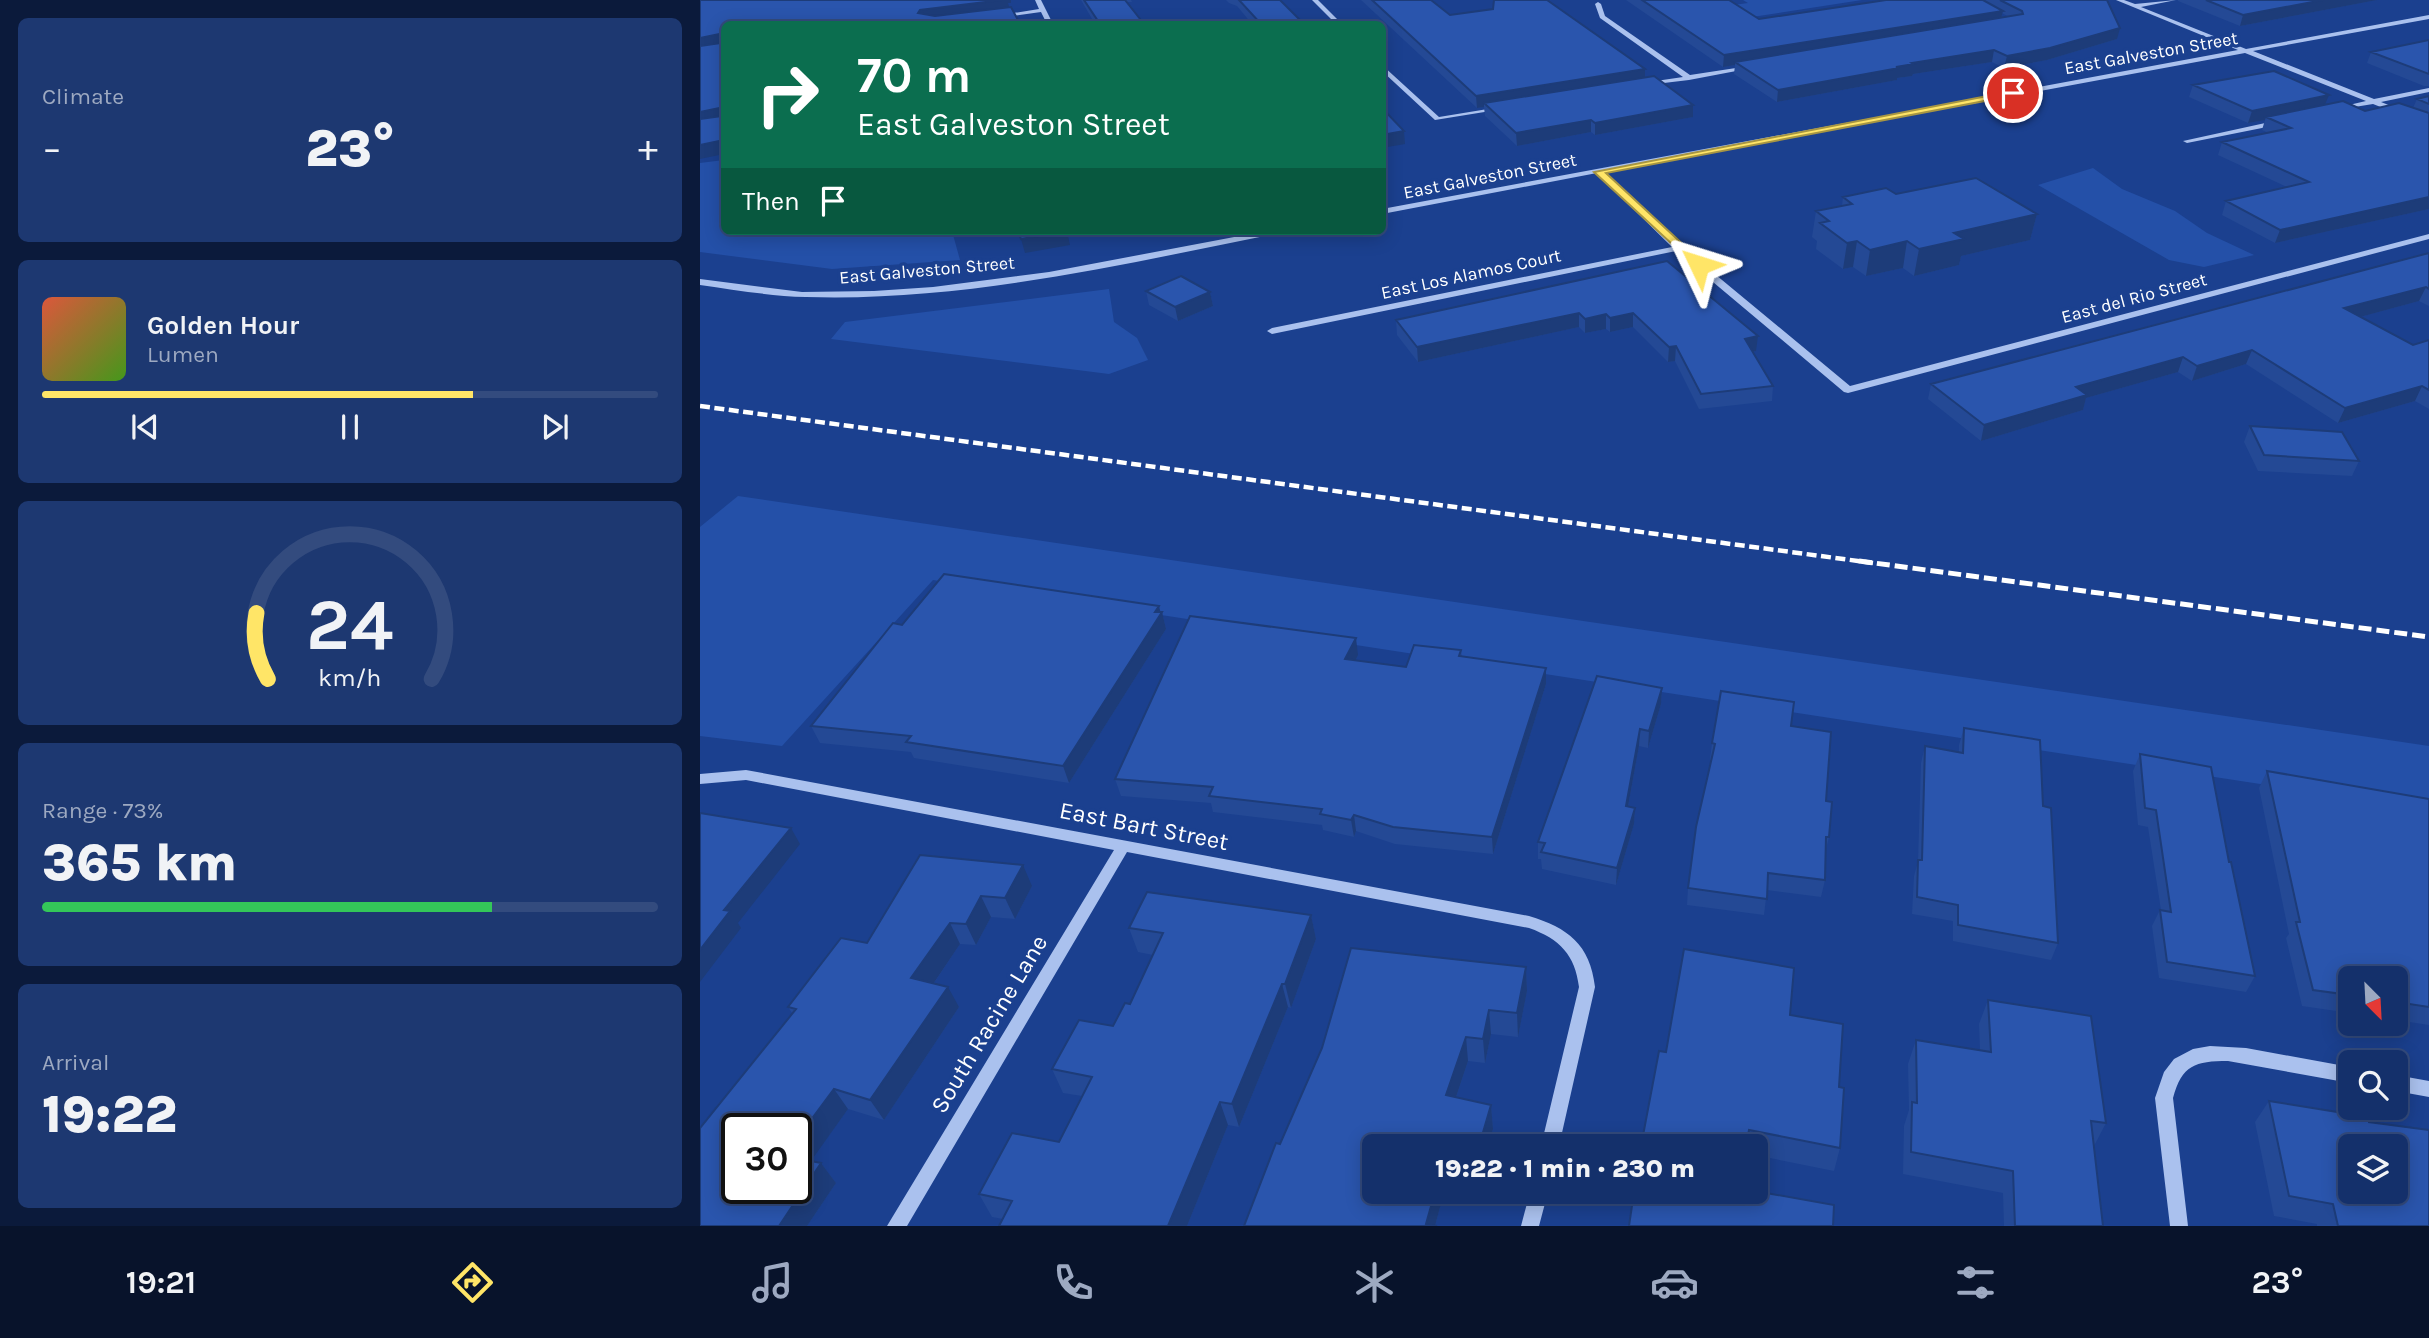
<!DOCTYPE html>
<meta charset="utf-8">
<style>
body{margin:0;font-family:Karla,sans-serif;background:#1d3871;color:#f1f3f6;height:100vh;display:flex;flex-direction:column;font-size:26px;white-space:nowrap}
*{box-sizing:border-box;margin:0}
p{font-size:23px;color:#9da9c1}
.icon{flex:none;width:38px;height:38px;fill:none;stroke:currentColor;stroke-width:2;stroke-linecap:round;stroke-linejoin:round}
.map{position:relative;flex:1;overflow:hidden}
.drawer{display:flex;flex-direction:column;gap:18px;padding:18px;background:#0b1a3b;width:700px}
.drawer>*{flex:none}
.guide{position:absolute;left:21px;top:21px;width:665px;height:214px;border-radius:10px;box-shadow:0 4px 18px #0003,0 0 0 2px #334b7e;background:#0b6e4f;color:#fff;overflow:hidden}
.needle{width:46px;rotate:156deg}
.fabs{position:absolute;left:1638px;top:966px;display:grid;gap:14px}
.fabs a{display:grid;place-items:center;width:70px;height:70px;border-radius:10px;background:#14306b;box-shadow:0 4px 18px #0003,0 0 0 2px #334b7e;font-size:35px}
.speed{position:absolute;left:21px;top:1113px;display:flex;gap:14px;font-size:35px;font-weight:700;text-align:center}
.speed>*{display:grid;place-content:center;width:91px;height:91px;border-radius:50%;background:#14306b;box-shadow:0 4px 18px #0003,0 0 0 2px #334b7e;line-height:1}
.speed .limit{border:4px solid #111;border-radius:10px;background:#fff;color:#111}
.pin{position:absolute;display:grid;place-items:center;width:60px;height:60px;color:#fff;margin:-30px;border:4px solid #fff;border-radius:50%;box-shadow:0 2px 7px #0007}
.me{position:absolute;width:77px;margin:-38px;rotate:311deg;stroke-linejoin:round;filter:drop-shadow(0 0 5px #0008)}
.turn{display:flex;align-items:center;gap:24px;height:147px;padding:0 21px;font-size:32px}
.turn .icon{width:91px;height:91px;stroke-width:2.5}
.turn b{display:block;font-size:49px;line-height:60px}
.then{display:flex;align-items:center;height:66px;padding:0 21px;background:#0003;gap:14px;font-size:26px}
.big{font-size:52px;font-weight:800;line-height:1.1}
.drawer .card{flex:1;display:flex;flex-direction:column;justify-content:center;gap:10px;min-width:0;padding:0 24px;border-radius:10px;background:#1d3871}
.drawer .dial{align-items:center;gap:0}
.dial svg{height:182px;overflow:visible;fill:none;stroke:#334b7e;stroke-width:7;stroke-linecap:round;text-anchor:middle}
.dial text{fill:#f1f3f6;stroke:none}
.song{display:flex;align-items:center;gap:21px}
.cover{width:84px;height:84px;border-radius:10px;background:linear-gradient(135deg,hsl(10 70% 55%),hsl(100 70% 35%))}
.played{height:7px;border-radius:4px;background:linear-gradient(90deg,#ffe567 70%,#334b7e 70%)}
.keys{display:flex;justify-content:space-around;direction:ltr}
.heat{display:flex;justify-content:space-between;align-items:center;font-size:38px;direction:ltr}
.charge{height:10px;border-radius:5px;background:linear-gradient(90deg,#34c759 73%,#334b7e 0)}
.trip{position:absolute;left:662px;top:1134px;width:406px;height:70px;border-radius:10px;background:#14306b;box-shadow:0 4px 18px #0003,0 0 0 2px #334b7e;font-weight:800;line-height:70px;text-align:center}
.tabs{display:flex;height:112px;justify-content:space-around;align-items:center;background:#08132b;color:#9da9c1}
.tabs .icon{width:49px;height:49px}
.tabs .active{color:#ffe567}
.tabs b{font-size:32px;color:#f1f3f6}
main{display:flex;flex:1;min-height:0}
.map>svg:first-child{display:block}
.green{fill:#2450a8}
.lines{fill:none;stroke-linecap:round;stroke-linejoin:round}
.minor{fill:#aac1ee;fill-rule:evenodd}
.rail-far1{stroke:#fff;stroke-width:4.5;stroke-dasharray:10 4.5;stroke-linecap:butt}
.rail{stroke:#fff;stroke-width:5;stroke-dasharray:13 5;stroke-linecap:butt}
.wall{fill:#244995;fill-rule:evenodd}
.shaded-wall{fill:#1d3c79}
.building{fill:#2a55ad;stroke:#1d3c79;stroke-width:2;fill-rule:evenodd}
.route{fill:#ffe567;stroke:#a69543;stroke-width:2}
.labels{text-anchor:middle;stroke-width:7;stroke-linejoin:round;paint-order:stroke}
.far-street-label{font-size:18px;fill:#fff;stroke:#1b408f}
.near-street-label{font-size:24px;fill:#fff;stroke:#1b408f}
</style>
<main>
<section class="drawer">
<div class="card"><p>Climate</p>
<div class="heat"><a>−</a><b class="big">23°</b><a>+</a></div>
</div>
<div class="card">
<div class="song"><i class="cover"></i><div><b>Golden Hour</b><p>Lumen</p></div></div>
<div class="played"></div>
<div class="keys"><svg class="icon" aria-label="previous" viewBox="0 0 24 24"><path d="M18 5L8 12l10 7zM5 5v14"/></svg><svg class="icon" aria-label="pause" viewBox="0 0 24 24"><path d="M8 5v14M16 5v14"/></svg><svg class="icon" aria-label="next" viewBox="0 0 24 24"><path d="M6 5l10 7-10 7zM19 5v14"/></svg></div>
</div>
<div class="card dial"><svg viewBox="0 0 100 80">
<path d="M14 69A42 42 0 1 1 86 69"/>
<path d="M14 69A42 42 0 0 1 9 40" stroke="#ffe567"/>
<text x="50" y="56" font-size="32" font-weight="700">24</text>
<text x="50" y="72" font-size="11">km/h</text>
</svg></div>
<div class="card"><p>Range · 73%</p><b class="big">365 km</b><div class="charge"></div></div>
<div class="card"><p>Arrival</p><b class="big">19:22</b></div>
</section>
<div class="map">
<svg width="1729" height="1226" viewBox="0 0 1729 1226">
<rect width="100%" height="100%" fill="#1b408f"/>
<!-- green -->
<path class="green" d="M1043,0H1162L1039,19L1019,7L1048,3Z
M24,160V231H252L260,260L132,269L0,252V163Z
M1393,168L1422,189L1475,211L1507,233L1554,255L1504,267L1469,260L1338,185Z
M409,289L414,322L437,338L448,360L409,374L131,339L145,322Z
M38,496L1729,746V810L233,580L82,746L0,736V527Z"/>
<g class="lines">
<!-- minor -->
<path class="minor" d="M335,0H341L353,24H347L341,12L298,18L295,16L339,9Z
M612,0H618L642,24H636Z
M1416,0H1424L1435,4L1476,0L1441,7L1546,49L1729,15V19L1553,51L1674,99L1729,88V92L1681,102L1729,121V126L1673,104L1636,110V108L1666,101L1545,53L904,172L981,246L1150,386L1729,234V239L1148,393L1144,392L976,251L572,334L567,331L572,328L972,247L897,173L682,214V209L1538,50Z
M898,2L901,4L905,16L990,75L1049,66L1052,68L989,80L947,85V83L949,82L983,77L900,18L895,4Z
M682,65L739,117L800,107L803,109L735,120L682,71Z
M1579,120L1583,122L1582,124L1487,143L1483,141Z
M566,231H583L579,233C424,264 265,302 106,297C70,296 35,290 0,285V279L102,292L174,291L233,287L349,272Z
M46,770L829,916C868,928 890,944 895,987L859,1146H841L879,987C875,955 860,939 829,928L427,852L207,1226H187L414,850L46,780L0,784V774Z
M1510,1046L1546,1048L1650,1067V1083L1528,1061C1495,1061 1482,1065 1473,1098L1488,1226H1470L1455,1098L1464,1072L1474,1059L1493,1049Z
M1696,1075L1729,1081V1097L1696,1091Z
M830,1192H848L839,1226H821Z"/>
<!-- rail-far1 -->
<path class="rail-far1" d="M0,406L1173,563"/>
<!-- rail -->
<path class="rail" d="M1159,561L1729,637"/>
</g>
<!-- wall -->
<path class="wall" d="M381,0H431L432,2H427L444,24H395Z
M526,0H580L604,24H552L537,6L529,3Z
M661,0H731L750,15L945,69V77L993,117L895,135L891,132L817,146L785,116L784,107L777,108Z
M926,0H1029L1059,19L1186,0H1407L1417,39L1347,60L1304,68L1292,62L1213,74L1212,76L1197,78V80L1077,102L1034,74L1035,65L1023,67ZM1302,13L1309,17L1301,18Z
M1478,0H1677L1540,26L1478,1Z
M1729,40V86H1724L1667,63L1671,52Z
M1493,85L1665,111L1713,108L1717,99L1729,96V209L1575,243L1522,215L1526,201L1587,187L1518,155L1522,142L1569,133L1562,130L1565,120L1548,123L1489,97Z
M1196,194L1337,214L1330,240L1261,256L1259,265L1214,276L1203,268L1166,276L1153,267L1143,269L1116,249L1117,241L1112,237L1116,211L1142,206L1143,197Z
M1729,253V306L1719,301L1660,317L1713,345L1729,340V409L1715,401L1638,423L1546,364L1492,381L1478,372L1386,398L1383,410L1281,441L1228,399L1231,384Z
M967,261L1056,351L1053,352L1073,386L1072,401L999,409L975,361L968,362L933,327L910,332L906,329L885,333L879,327L718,362L697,335L696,320Z
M446,291L510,292L513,306L478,321L449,305Z
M1550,426L1659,461L1652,476L1558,471L1544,442Z
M462,612L466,629L369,783L214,758L211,752L120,743L111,726L202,625Z
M761,650L762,656L846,668V684L793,854L695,844L656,831L654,837L623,830L622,825L513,812L511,803L421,796L415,779L658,655L655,661L706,667Z
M962,688L961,704L948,748L939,746L928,807L935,808L934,824L916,885L842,869L841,859H838V842Z
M1091,726L1126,801L1129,837L1125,853V880L1121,897L1067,890L1064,915L987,905L988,888L1011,760H1010L1012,743Z
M1264,728L1343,806L1358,943L1351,960L1253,941V921L1212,914L1214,876L1218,862L1221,763L1225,746L1259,752V745Z
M1440,754L1529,862L1555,976L1546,992L1459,978L1452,926L1460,910H1461L1448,827L1438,825L1433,771Z
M1567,771L1729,799V1025L1696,1020V978H1650V1013L1602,1006L1586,938L1589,934L1559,788Z
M220,855L332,886L315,919L291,917L276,945L260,944L234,983L259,1007L184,1120L148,1109L110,1161L121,1163L136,1183L107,1226H0L92,1013L88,1007L167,943Z
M611,915L616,939L591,1008L588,1007L539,1127L528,1125L487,1226H299L303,1219L292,1217L279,1194L359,1142L382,1096L363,1093L352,1069L413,1026L430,1004L453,955L438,952L429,928Z
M826,967L827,991L818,1037L791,1034L785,1063L768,1061L756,1097L791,1105L793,1129L788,1146H674V1192H744L735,1226H544L580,1144Z
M1288,1000L1406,1123L1394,1146L1403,1226H1304L1303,1193L1203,1174L1204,1126L1209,1110L1208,1064L1216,1040L1280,1050L1279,1024Z
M1090,1015L1139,1087L1140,1148L1134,1171L1055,1155V1146H941L966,1052Z
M1569,1101L1669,1122L1729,1226H1617V1224L1574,1216L1555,1122Z"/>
<!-- shaded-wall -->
<path class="shaded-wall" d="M302,0H311V3H308L310,10L224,21L218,13L220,10Z
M1623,0H1677L1540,26L1543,15Z
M1303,11L1300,22L1035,62V65L1023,67L1024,55Z
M1420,28L1417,39L1347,60L1304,68L1307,56Z
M19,34L23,45L0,50V38Z
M1294,50L1292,62L1213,74L1212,76L1197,78V80L1077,102L1078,90L1212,63Z
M945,69V81L784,103V107L777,108L776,96Z
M1629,95L1624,107L1566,117L1565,120L1548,123L1552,111Z
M993,105V117L895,135V123Z
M19,108L24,120L0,125V112Z
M891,120V132L817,146L816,133Z
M704,131L705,144L682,148V135Z
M24,140V154L0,159V145Z
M1729,197V209L1575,243L1580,230Z
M1337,214L1330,240L1261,256L1259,265L1214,276L1219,249L1254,233Z
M367,231L370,245L325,253L321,239Z
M1157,241L1153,267L1143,269L1147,243Z
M1207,241L1203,268L1166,276L1170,250Z
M1726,287L1719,301L1638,323L1644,308Z
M510,292L513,306L478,321L475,307Z
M879,313V327L718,362L717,347Z
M933,313V327L910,332V318Z
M906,314V329L885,333V319Z
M1058,336L1056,351L1044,354L1045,339Z
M976,346L975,361L968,362L969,347Z
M1552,350L1546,364L1492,381L1497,366Z
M1483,357L1478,372L1386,398L1383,410L1281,441L1284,425L1376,387Z
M1722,386L1715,401L1638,423L1645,408Z
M459,606L461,614L462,612L466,629L369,783L363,766Z
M656,638L658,655L648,676L645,659Z
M846,668V684L793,854L792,837Z
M962,688L961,704L948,748L949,731Z
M940,729L939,746L925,823L926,806Z
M935,808L934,824L916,885L917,868Z
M654,815L656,831L654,837L651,820Z
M91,828L100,844L38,923L41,928L0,982V950L24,910Z
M323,865L332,886L315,919L305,898Z
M281,896L291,917L276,945L266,924Z
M611,915L616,939L591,1008L585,984Z
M250,923L260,944L223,999L211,978Z
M826,967L827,991L818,1037L817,1013Z
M582,984L588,1007L539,1127L532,1104Z
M248,987L259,1007L184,1120L170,1100Z
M789,1010L791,1034L785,1063L783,1039Z
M766,1037L768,1061L749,1118L746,1095Z
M134,1089L148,1109L101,1175L96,1169V1140Z
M520,1102L528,1125L487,1226H468Z
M791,1105L793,1129L788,1146H779Z
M121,1163L136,1183L107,1226H79Z
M735,1192H744L735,1226L726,1224Z"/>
<!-- building -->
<path class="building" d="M0,0H302L220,10L218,13L235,16L311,7L320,24H24V140L0,145V119L21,116L22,111L19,108L0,112V46L20,43L22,37L19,34L0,38Z
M384,0H425L444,24H400Z
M539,0H580L604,24H561Z
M672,0H731L750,15L793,9L794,0H847L945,69L776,96Z
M942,0H1029L1059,19L1186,0H1283L1303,11L1024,55Z
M1300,0H1407L1420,28L1350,48L1307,56L1294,50L1212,63L1214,64L1196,67L1199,68L1078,90L1035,62L1323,14L1322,11Z
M1506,0H1623L1543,15Z
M1729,40V74L1671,52Z
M1574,71L1629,95L1552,111L1493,85Z
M954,76L993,105L895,123L891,120L816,133L784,103Z
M1729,96V104L1717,99Z
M1643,101L1665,111L1699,103L1729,113V197L1580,230L1526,201L1609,182L1522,142L1591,128L1566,117Z
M682,108L704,131L682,135Z
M1276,178L1337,214L1254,233L1264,239L1219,249L1207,241L1170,250L1157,241L1147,243L1120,223L1129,221L1116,211L1152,204L1143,197L1186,188L1196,194Z
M318,231H367L321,239Z
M1729,253V289L1726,287L1644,308L1713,345L1729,340V390L1722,386L1645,408L1552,350L1497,366L1483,357L1376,387L1387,395L1284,425L1231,384Z
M967,261L1058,336L1045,339L1073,386L1001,394L976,346L969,347L933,313L910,318L906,314L885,319L879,313L717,347L696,320Z
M481,276L510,292L475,307L446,291Z
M1550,426L1642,432L1659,461L1564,455Z
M244,574L459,606L455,612H462L363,766L206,742L211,736L111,726L193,623L202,625Z
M490,616L656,638L645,659L706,667L714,645L761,650L759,656L846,668L792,837L693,827L654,815L651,820L620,814L622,809L509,796L513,787L415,779Z
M897,676L962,688L949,731L940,729L926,806L935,808L917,868L841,852L845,843L838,842Z
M1021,691L1094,702L1091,726L1131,732L1126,801L1132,802L1129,837H1126L1125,880L1068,873L1067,899L988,888L996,827L1015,744L1012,743Z
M1264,728L1340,740L1343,806L1351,808L1358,943L1258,925V905L1217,897L1218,860H1222L1225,746L1263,753Z
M1440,754L1511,767L1529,862H1531L1555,976L1467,962L1460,910L1471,912L1456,810L1445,808Z
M1567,771L1729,799V1007L1696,1002V978H1650V995L1613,990L1596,922H1600Z
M0,813L91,828L24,910L30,911L0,950Z
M220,855L323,865L305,898L281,896L266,924L250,923L211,978L248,987L170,1100L134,1089L96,1140V1129H37V1188H96V1158L121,1163L79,1226H0V1128L96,1009L88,1007L141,938L167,943Z
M447,892L611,915L585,984H582L532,1104L520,1102L468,1226H299L312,1201L279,1194L312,1133L359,1142L392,1077L352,1069L379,1020L413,1026L425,1003L430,1004L463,933L429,928Z
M651,948L826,967L817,1013L789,1010L783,1039L766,1037L746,1095L791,1105L779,1146H674V1192H735L726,1224L737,1226H544L576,1143L580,1144L622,1048Z
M984,949L1094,968L1090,1015L1143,1024L1139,1087L1144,1088L1140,1148L1049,1130L1046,1146H941L959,1051L966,1052Z
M1288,1000L1391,1016L1406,1123L1391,1121L1403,1226H1315L1313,1171L1211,1152L1212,1102L1217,1103L1216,1040L1291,1052Z
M1569,1101L1668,1117L1669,1122L1729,1130V1226H1638L1633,1204L1589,1196ZM1650,1146H1696V1192H1650Z
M1055,1191L1134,1205L1133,1226H929L934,1192Z"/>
<!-- route -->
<path class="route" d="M1313,91L1317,93L1316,95L906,173L1003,263V268L999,269L894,172Z"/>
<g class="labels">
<!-- far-street labels -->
<g class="far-street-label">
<text transform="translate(1451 53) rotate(-10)" y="6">East Galveston Street</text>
<text transform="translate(790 176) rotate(-11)" y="6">East Galveston Street</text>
<text transform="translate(227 270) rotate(-5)" y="6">East Galveston Street</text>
<text transform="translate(771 274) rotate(-12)" y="6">East Los Alamos Court</text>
<text transform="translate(1434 298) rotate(-15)" y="6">East del Rio Street</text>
</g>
<!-- near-street labels -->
<g class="near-street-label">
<text transform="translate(444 826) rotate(11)" y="8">East Bart Street</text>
<text transform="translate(289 1024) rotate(-59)" y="8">South Racine Lane</text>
</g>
</g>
</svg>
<div class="fabs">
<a><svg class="needle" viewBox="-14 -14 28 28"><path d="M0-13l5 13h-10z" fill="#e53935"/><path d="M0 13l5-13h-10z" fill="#9da9c1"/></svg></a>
<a><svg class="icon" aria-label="search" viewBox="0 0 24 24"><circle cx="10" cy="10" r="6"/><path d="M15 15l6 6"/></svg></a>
<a><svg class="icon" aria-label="layers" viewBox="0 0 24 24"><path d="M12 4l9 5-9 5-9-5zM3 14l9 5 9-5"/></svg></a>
</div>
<div class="speed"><div class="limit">30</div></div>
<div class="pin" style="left:1313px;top:93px;background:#d93025"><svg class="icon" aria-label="arrive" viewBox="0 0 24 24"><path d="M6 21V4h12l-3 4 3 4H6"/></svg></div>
<svg class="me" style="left:999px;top:265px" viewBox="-20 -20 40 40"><path d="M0-17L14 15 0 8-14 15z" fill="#ffe567" stroke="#fff" stroke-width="4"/></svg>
<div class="trip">19:22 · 1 min · 230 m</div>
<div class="guide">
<div class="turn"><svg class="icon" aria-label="right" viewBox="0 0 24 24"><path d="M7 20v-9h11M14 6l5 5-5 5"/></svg><div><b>70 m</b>East Galveston Street</div></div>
<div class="then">Then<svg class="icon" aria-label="arrive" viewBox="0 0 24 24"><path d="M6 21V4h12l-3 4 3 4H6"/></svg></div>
</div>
</div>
</main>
<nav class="tabs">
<b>19:21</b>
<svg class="icon active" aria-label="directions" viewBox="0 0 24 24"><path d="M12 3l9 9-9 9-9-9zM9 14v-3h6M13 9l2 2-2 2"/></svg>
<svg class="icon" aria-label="music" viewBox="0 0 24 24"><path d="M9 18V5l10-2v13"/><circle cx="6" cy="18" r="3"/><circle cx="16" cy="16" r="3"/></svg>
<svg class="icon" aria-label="phone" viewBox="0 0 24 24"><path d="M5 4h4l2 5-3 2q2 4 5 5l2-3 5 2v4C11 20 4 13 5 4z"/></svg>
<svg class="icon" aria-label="climate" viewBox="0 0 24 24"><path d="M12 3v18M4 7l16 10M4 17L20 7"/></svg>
<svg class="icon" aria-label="car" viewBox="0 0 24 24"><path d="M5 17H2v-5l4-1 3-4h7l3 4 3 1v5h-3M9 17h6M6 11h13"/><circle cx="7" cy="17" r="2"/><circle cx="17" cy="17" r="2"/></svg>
<svg class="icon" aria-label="filters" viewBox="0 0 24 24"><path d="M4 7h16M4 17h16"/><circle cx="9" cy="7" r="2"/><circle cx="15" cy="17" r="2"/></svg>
<b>23°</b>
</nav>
